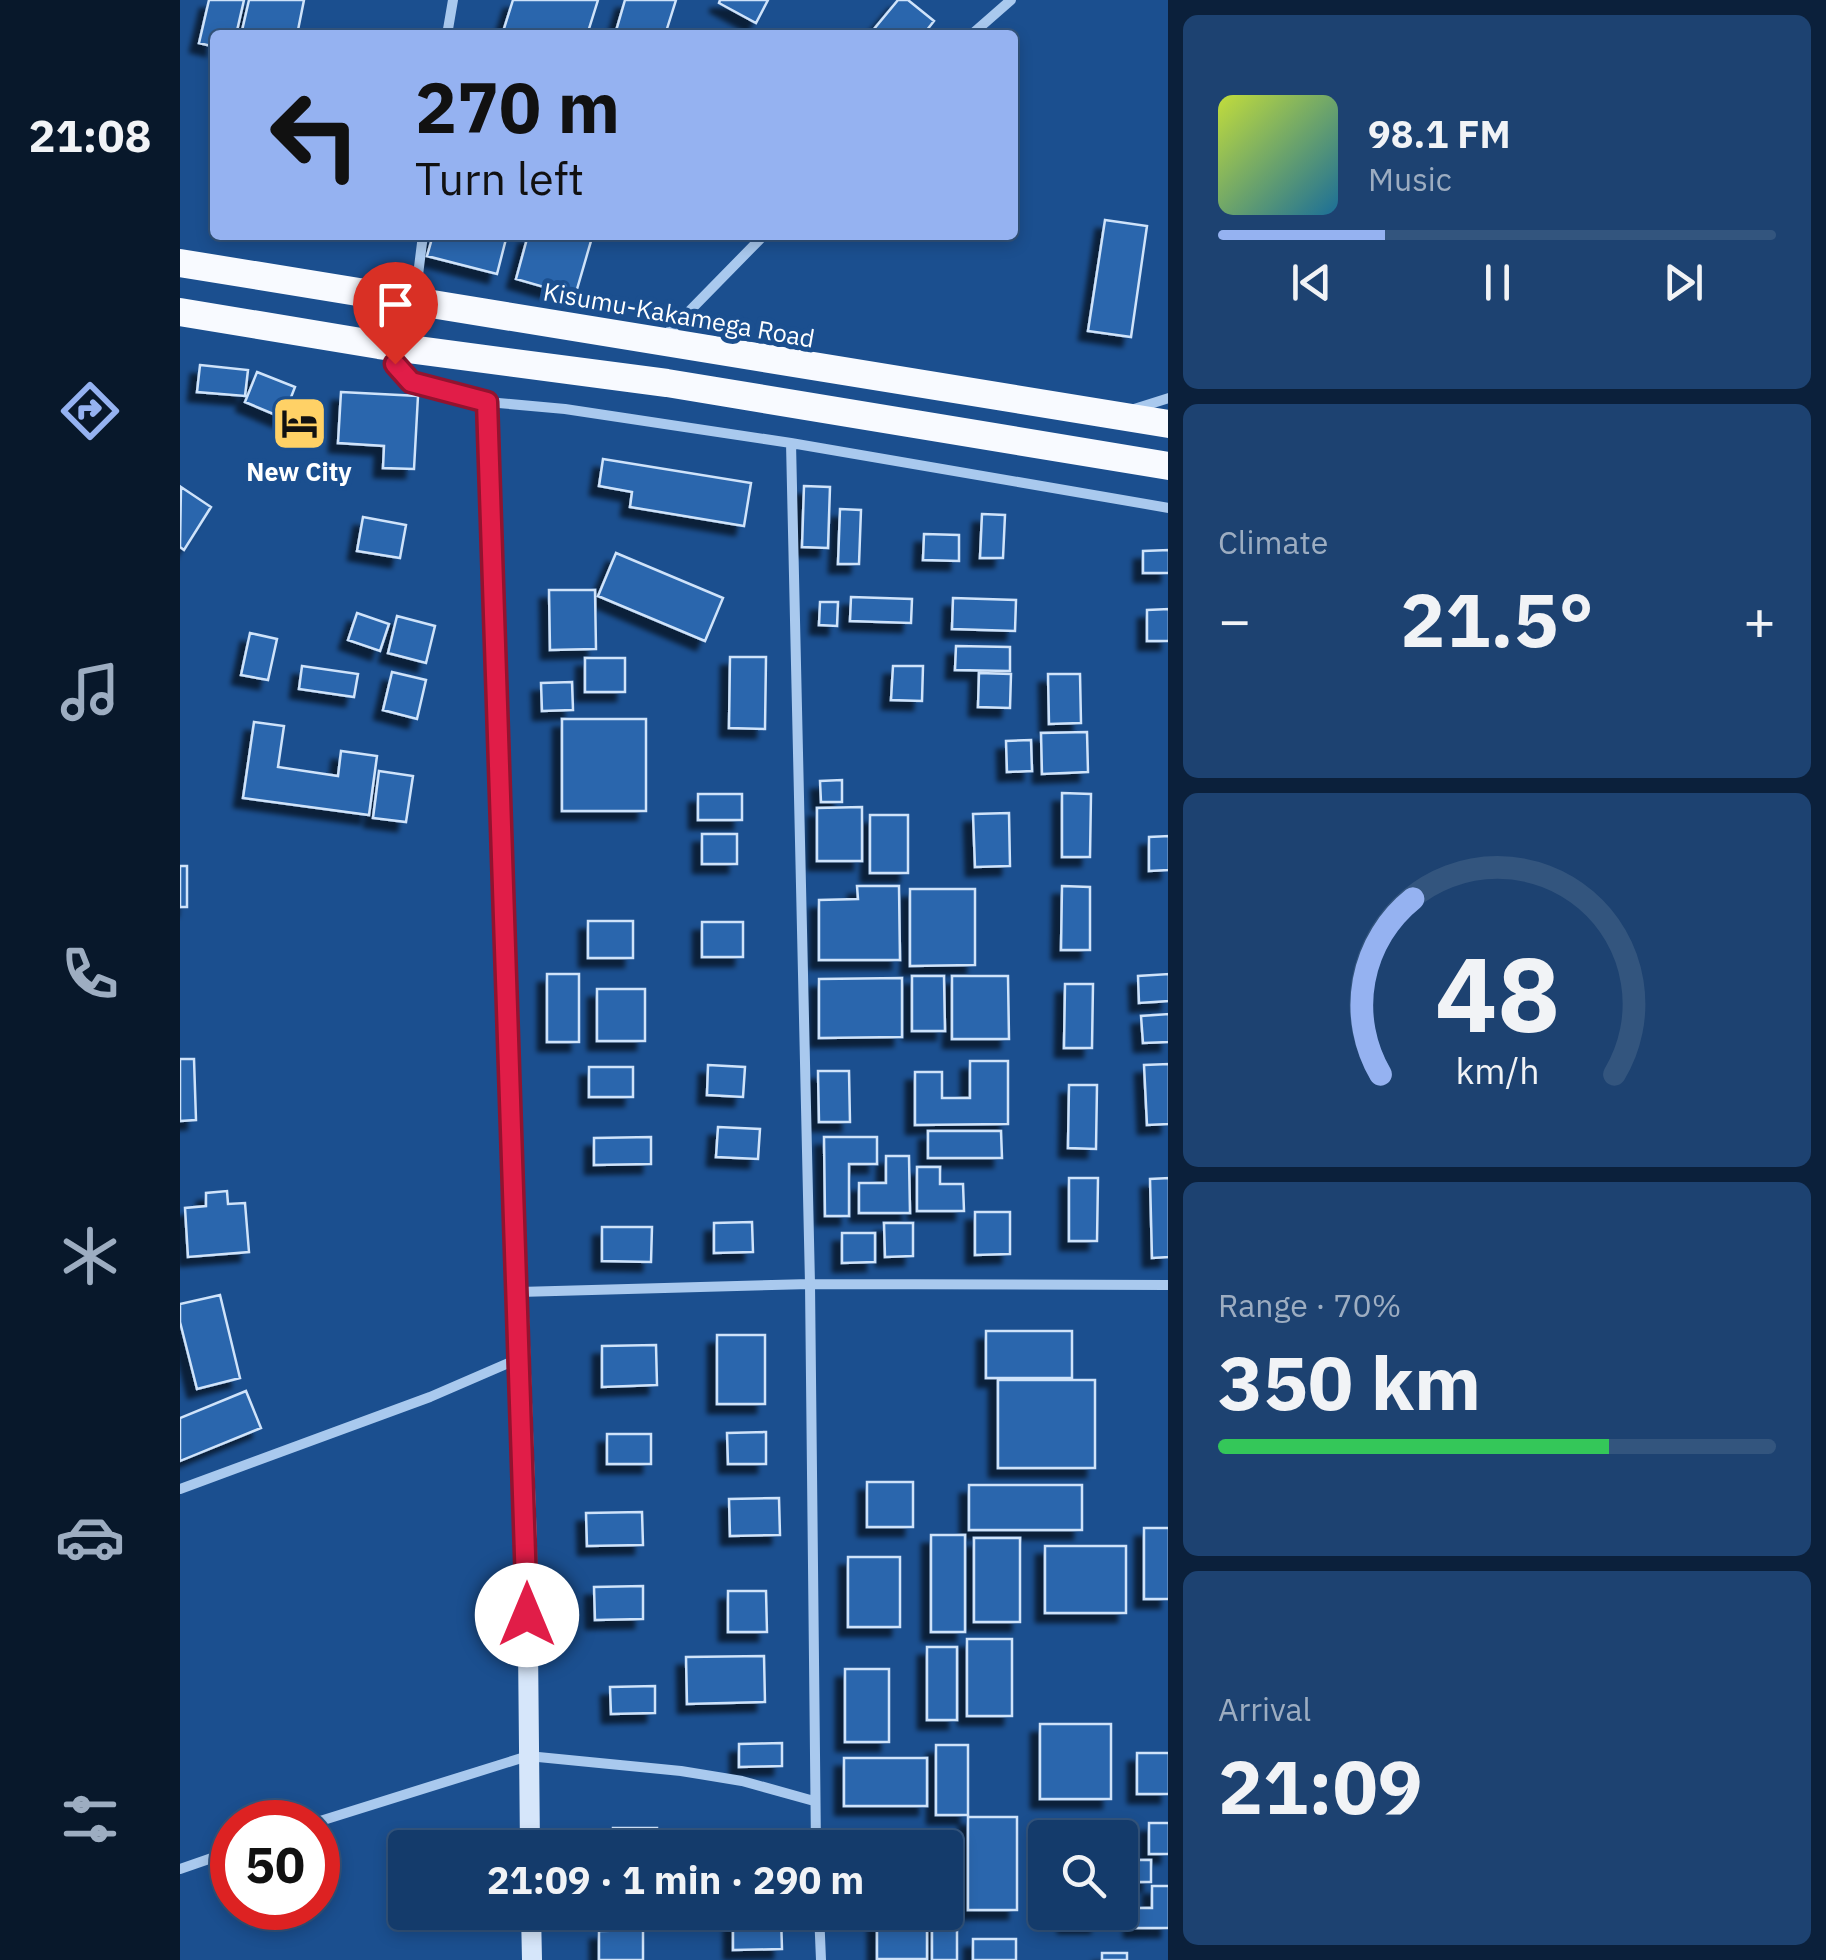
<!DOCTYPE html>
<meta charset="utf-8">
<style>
body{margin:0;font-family:"IBM Plex Sans",sans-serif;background:#1d4271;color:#f1f3f6;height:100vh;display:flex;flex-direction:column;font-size:38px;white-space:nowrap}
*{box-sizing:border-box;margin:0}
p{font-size:32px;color:#9dadc1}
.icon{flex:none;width:55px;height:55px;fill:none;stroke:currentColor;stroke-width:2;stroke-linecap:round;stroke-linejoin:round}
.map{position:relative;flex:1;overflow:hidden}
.sheet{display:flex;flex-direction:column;gap:15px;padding:15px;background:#0b203b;width:658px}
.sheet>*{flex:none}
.hud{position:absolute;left:30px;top:30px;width:808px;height:210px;border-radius:10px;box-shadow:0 5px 15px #0003,0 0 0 2px #33557e;background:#95b2f1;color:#111;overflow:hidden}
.tools{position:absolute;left:848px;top:1820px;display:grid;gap:20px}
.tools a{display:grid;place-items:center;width:110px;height:110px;border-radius:10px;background:#143b6b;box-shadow:0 5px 15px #0003,0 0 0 2px #33557e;font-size:50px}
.speed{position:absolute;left:30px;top:1800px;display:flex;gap:20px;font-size:50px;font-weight:700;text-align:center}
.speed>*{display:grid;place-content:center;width:130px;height:130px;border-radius:50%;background:#143b6b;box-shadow:0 5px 15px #0003,0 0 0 2px #33557e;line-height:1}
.speed .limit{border:15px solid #d22;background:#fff;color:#111}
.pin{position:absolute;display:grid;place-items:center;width:85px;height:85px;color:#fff;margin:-102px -42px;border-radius:50% 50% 50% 0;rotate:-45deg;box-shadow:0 0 10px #0007}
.pin .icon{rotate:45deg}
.me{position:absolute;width:110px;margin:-55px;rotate:0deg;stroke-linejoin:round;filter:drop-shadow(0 0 8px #0008)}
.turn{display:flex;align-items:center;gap:35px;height:210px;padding:0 40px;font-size:45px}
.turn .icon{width:130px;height:130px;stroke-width:2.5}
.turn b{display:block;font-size:70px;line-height:85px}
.big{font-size:75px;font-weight:700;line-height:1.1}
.sheet .tile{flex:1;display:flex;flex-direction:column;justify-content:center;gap:15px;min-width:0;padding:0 35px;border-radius:15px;background:#1d4271}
.sheet .dial{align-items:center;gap:0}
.dial svg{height:260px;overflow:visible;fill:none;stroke:#33557e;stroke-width:7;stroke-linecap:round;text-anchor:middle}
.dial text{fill:#f1f3f6;stroke:none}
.song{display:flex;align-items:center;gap:30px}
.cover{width:120px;height:120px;border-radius:15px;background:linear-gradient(135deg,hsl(70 70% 55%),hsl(200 70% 35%))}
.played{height:10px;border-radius:5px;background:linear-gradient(90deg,#95b2f1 30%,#33557e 30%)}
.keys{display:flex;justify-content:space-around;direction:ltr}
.heat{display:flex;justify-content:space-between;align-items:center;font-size:55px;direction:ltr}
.charge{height:15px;border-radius:8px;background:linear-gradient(90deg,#34c759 70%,#33557e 0)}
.trip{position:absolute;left:208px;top:1830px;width:575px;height:100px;border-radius:10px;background:#143b6b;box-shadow:0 5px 15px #0003,0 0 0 2px #33557e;font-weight:700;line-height:100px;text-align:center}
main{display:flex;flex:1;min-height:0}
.tabs{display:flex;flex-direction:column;width:180px;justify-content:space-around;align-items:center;background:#08182b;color:#9dadc1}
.tabs .icon{width:70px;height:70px}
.tabs .on{color:#95b2f1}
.tabs b{font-size:45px;color:#f1f3f6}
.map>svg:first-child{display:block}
.building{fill:#2a66ad;stroke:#cfe3fa;stroke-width:2.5;filter:url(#shadow)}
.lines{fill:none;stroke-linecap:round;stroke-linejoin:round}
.minor{stroke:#a9c9ee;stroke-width:10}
.secondary{stroke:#d6e6fa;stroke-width:20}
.trunk{stroke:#f8faff;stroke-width:28}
.route-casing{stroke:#92132f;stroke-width:25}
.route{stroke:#e11d48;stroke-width:18}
.labels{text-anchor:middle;stroke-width:10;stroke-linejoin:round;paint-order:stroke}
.street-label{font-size:25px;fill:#fff;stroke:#1b4f8f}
.poi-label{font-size:25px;font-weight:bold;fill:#fff;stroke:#1b4f8f}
</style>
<main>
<nav class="tabs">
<b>21:08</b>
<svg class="icon on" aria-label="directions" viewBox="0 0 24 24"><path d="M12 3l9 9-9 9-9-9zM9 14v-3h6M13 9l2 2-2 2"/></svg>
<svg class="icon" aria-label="music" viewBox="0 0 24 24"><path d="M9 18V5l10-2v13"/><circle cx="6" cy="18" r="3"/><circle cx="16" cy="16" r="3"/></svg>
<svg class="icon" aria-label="phone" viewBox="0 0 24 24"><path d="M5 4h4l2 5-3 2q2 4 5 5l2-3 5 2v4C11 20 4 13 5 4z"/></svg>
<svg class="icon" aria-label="climate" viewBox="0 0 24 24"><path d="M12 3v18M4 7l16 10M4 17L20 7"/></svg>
<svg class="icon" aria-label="car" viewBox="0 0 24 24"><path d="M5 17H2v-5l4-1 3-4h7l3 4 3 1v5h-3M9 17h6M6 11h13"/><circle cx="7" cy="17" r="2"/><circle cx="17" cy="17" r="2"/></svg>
<svg class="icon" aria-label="filters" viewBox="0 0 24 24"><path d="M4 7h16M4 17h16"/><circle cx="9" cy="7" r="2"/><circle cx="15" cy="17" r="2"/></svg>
</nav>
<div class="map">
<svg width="989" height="1960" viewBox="0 0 989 1960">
<defs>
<filter id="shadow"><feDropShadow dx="-9" dy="9" stdDeviation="2.5" flood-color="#0009"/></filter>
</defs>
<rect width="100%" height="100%" fill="#1b4f8f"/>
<!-- building -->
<path class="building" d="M29,0H64L56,35H35V47L19,43Z
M69,0H124L117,35H61Z
M333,0H418L407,35H322Z
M445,0H496L485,35L436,31Z
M540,0H588L576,23L539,3Z
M718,0H728L754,21L743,35H689Z
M925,220L967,226L951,337L908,331Z
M253,235H327L317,274L247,256Z
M348,235H389L411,241L395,296L336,279Z
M20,365L68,370L65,396L17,392Z
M77,372L115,387L103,418L65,402Z
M161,392L238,396L234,469L203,468L204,446L158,443Z
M423,459L571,483L564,526L450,507L452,492L419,486Z
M624,486L650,487L648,548L622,547Z
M1,487L31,507L4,550L0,547Z
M660,509L681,510L679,564H658Z
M802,514L825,515L823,558H800Z
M183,517L226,525L220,558L177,551Z
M744,534L779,535V561L743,560Z
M989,550V573H963V551Z
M436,553L543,598L525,641L418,596Z
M369,590H415L416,649L370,650Z
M671,597L732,599L731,623L670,621Z
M773,598L836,600L835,631L772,629Z
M640,602H658L657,626L639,625Z
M989,609V641H967V610Z
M177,613L209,624L200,651L168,640Z
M217,616L255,626L246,663L208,653Z
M70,633L97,639L88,680L61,675Z
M776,646L830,647V671L775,670Z
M550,657H586L585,729L549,728Z
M405,658H445V692H405Z
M122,666L178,674L174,697L119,689Z
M713,666H743L742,701L711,700Z
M212,672L246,680L237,719L203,710Z
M799,673L831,674L830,708L798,707Z
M868,674H900L901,723L869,724Z
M392,682L393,710L362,711L361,683Z
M382,719H466V811H382Z
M74,722L104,726L98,767L158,776L161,751L197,756L189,815L63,798Z
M907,732L908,772L862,774L861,733Z
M851,740L852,771L827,772L826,741Z
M199,771L233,776L226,822L193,818Z
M662,780V802H641L640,781Z
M882,793L911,794L910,857H882Z
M518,794H562V820H518Z
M682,807V861H637V808Z
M829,813L830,866L795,867L793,814Z
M690,815H728V873H690Z
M522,834H557V864H522Z
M989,836V870L969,871V837Z
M0,866H7V907H0Z
M677,886H719L720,960H639V900L678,899Z
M882,886L910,887V950H881Z
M730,889H795V965L730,966Z
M408,921H453V958H408Z
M522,922H563V957H522Z
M367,974H399V1042H367Z
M989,974V1001L959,1003L958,976Z
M732,976H764L765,1031H732Z
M772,976H828L829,1039H772Z
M722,978V1037L639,1038V979Z
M885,984H913L912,1048H884Z
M417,989H465V1041H417Z
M989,1014V1042L963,1043L961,1016Z
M0,1059H14L16,1120L0,1121Z
M790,1061H828V1124L735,1125V1072H762V1098H790Z
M989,1064V1124L967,1125L964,1065Z
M528,1065L565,1067L563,1097L527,1095Z
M409,1067H453V1097H409Z
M638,1071H669L670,1122H639Z
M889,1085H917L916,1149L888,1148Z
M538,1127L580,1129L578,1159L536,1157Z
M748,1131H821L822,1158H748Z
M471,1137V1164L414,1165V1138Z
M644,1137H697V1164H669V1216H645Z
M706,1156H729L730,1213H679V1183H706Z
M737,1167H760V1184H783L784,1211H737Z
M889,1178H918L917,1241H889Z
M989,1178V1257L972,1258L970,1179Z
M47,1191L48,1204L65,1203L69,1252L8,1257L5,1208L26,1206V1193Z
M795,1212H830V1254L795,1255Z
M572,1222L573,1252L534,1253V1223Z
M704,1223H733V1256L705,1257Z
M422,1227H472L471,1262L422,1261Z
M662,1233H695V1262L662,1263Z
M40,1295L60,1378L17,1389L0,1322V1304Z
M806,1331H892V1378H806Z
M537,1335H585V1404H537Z
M476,1345L477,1385L422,1387V1346Z
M818,1380H915V1468H818Z
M66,1391L81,1428L0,1461V1418Z
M586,1432V1464H548L547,1433Z
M427,1434H471V1464H427Z
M687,1482H733V1527H687Z
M789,1485H902V1530H789Z
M599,1498L600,1535L550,1536L549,1499Z
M462,1512L463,1545L407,1546L406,1513Z
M964,1528H989V1599H964Z
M751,1535H785V1632H751Z
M794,1538H840V1622H794Z
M865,1546H946V1613H865Z
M668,1557H720V1627H668Z
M463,1586V1619L415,1620L414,1587Z
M548,1591H586L587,1632H548Z
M787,1639H832V1716H787Z
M747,1647H777V1720H747Z
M584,1656L585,1702L507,1704L506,1657Z
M665,1669H709V1742H665Z
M475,1686V1713L431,1714L430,1687Z
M860,1724H931V1799H860Z
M602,1743V1766L559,1767V1744Z
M756,1745H788V1815H756Z
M957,1753H989V1794H957Z
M664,1758H747V1806H664Z
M788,1817H837V1910H788Z
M907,1821H938V1838H907Z
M969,1823H989V1854H969Z
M433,1828H477V1848H433Z
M590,1831V1848H553V1832Z
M951,1860H971V1882H951Z
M972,1886H989V1928H953V1908H972Z
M765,1906H777V1960H752V1912H765Z
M697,1912H747V1959H697Z
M887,1912H919V1924H887Z
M601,1917L602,1949L553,1950V1918Z
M463,1930V1960H419V1931Z
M793,1939H836V1960H793Z
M922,1953H947V1960H922Z"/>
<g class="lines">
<!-- minor -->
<path class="minor" d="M267,35L273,0
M791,35L831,0
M235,299L243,235
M485,336L584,235
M204,351L231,382L307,402L385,409L611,443L989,508
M951,410L989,398
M611,443L630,1284L636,1848
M339,1292L630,1284L989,1285
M0,1489L250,1397L340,1358
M137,1822L348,1756L501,1771L562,1781L634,1801
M0,1869L52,1851
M639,1912L641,1960"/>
<!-- secondary -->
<path class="secondary" d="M307,402L347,1545L350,1848
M351,1912L352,1960"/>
<!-- trunk -->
<path class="trunk" d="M0,263L989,424
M0,312L199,345L487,383L989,466"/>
</g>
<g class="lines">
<defs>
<path id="route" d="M215,364L231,382L307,402L347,1615"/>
</defs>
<!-- route casing -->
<use href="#route" class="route-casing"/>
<!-- route -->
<use href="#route" class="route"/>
</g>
<!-- icons -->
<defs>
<symbol id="hotel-square" viewBox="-11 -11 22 22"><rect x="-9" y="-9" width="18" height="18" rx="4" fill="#ffd166" stroke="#1b4f8f"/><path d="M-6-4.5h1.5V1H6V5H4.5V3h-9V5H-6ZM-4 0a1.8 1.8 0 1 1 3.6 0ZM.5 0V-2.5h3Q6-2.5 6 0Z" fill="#111"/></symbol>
</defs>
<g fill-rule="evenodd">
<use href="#hotel-square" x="88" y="392" width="63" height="63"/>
</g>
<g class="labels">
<!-- street labels -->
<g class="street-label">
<text transform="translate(499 315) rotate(10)" y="9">Kisumu-Kakamega Road</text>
</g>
<!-- poi labels -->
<g class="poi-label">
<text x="119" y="481">New City</text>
</g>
</g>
</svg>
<div class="tools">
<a><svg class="icon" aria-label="search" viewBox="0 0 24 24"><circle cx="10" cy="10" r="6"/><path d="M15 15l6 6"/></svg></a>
</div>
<div class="speed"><div class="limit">50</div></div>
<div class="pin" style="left:215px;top:364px;background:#d93025"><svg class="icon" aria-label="arrive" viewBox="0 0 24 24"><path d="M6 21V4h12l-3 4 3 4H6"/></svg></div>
<svg class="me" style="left:347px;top:1615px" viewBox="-20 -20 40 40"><circle r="19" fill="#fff"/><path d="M0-13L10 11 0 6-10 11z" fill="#e11d48"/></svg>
<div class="trip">21:09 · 1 min · 290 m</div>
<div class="hud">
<div class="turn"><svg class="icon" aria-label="left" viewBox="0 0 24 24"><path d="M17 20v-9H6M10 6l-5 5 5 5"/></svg><div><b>270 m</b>Turn left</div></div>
</div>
</div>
<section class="sheet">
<div class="tile">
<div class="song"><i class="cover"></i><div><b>98.1 FM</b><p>Music</p></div></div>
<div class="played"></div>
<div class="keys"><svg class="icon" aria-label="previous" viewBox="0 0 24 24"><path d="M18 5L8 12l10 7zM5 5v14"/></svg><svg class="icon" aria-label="pause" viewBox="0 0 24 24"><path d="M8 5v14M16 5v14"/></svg><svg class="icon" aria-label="next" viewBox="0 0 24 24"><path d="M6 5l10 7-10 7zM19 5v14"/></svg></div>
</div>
<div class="tile"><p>Climate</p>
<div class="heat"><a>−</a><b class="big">21.5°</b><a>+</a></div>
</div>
<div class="tile dial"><svg viewBox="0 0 100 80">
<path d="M14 69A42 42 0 1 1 86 69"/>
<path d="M14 69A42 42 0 0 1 24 15" stroke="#95b2f1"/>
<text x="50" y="56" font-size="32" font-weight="700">48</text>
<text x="50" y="72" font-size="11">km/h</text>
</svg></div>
<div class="tile"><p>Range · 70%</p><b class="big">350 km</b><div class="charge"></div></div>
<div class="tile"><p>Arrival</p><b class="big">21:09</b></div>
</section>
</main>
